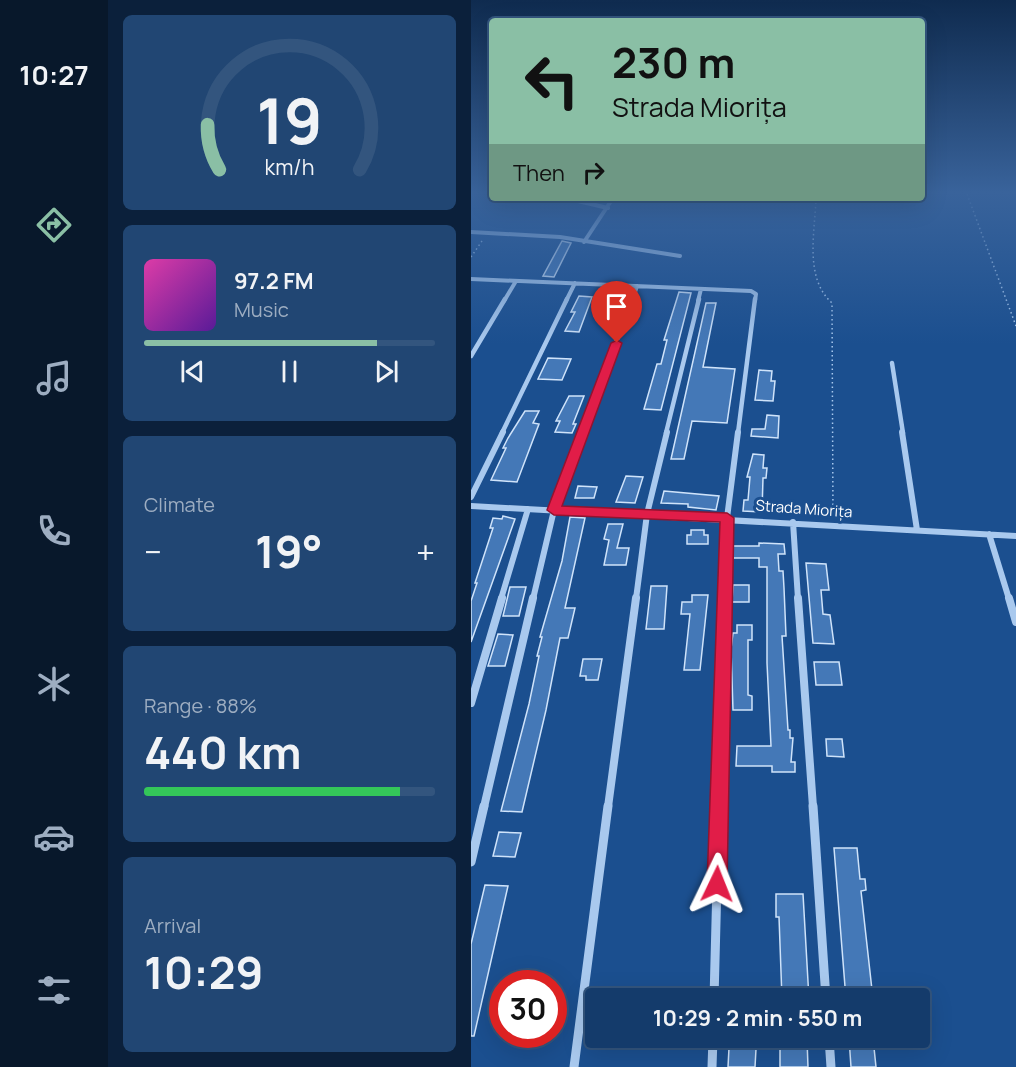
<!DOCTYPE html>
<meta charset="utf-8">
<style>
body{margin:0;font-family:Manrope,sans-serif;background:#214673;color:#f1f3f6;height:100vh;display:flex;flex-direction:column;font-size:22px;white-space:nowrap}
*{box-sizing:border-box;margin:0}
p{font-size:20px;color:#9dadc1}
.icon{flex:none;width:33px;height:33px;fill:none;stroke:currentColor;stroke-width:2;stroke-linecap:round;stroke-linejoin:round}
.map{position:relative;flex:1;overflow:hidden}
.drawer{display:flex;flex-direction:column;gap:15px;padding:15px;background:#0b203b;width:363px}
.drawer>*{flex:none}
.guide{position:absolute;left:18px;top:18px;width:436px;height:183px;border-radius:6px;box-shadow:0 6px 24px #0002,0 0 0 2px #33557e;background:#8abfa5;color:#111;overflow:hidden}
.speed{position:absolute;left:18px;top:970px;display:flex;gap:12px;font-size:30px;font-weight:700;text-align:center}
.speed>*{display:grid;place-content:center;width:78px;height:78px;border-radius:50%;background:#143b6b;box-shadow:0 6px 24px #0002,0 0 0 2px #33557e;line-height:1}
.speed .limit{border:9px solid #d22;background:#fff;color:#111}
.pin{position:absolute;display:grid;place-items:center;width:51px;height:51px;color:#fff;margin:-62px -26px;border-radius:50% 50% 50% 0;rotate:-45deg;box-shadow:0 0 6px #0007}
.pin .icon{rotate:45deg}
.me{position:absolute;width:66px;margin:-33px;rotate:2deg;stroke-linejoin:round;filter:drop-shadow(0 0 4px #0008)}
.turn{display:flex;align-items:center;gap:21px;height:126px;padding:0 24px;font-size:27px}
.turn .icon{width:78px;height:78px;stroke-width:2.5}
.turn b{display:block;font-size:42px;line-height:51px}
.then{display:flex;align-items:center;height:57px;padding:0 24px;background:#0003;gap:12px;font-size:22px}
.big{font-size:45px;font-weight:700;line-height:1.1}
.drawer .widget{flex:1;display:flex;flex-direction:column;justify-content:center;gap:9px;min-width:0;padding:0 21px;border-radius:9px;background:#214673}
.drawer .dial{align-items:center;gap:0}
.dial svg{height:156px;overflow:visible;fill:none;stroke:#33557e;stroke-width:7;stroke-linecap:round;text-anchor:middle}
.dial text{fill:#f1f3f6;stroke:none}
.song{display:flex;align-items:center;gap:18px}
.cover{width:72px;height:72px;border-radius:9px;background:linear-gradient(135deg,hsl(320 70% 55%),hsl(270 70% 35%))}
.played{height:6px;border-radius:3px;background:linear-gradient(90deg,#8abfa5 80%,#33557e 80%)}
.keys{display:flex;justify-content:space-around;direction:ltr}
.heat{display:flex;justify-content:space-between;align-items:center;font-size:33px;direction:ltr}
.charge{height:9px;border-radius:4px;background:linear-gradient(90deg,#34c759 88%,#33557e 0)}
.trip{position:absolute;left:114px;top:988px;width:345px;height:60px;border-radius:6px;background:#143b6b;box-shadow:0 6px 24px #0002,0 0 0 2px #33557e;font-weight:700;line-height:60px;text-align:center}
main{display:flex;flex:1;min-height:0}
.tab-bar{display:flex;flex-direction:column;width:108px;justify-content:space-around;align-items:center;background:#08182b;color:#9dadc1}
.tab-bar .icon{width:42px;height:42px}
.tab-bar .current{color:#8abfa5}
.tab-bar b{font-size:27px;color:#f1f3f6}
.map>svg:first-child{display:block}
.building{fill:#4478b7;stroke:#cfe3fa;stroke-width:1.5}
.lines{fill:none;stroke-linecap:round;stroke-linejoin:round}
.path{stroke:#a9c9ee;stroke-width:1.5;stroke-dasharray:1.5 3;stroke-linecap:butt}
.street-far4{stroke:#a9c9ee;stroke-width:4}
.street-far3{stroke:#a9c9ee;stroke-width:4.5}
.street-far2{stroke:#a9c9ee;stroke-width:6}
.street-far1{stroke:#a9c9ee;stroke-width:8}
.street{stroke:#a9c9ee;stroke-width:9}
.route{fill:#e11d48;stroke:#92132f;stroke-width:1.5}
.labels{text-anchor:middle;stroke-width:6;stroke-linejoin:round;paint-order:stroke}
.street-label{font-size:15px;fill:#fff;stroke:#1b4f8f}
</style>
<main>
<nav class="tab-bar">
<b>10:27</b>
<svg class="icon current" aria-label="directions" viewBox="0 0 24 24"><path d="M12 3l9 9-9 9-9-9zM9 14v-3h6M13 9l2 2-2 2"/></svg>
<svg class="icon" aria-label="music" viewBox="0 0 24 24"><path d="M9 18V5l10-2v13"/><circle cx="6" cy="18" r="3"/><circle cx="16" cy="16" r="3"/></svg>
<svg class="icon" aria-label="phone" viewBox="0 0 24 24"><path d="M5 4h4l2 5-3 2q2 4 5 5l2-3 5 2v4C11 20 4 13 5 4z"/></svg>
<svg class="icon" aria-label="climate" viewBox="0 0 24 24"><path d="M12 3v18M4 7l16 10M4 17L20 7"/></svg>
<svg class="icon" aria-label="car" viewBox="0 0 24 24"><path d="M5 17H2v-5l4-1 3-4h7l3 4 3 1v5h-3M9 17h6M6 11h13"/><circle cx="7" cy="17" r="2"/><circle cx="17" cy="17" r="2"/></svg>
<svg class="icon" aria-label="filters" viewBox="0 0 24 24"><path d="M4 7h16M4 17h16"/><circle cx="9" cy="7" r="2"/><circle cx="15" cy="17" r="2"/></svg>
</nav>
<section class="drawer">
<div class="widget dial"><svg viewBox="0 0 100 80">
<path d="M14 69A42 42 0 1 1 86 69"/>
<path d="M14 69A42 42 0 0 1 8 46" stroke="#8abfa5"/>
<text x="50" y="56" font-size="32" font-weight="700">19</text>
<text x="50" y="72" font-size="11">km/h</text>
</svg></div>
<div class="widget">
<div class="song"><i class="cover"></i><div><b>97.2 FM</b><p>Music</p></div></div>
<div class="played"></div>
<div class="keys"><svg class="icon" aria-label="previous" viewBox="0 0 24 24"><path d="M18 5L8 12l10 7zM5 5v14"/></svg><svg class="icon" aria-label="pause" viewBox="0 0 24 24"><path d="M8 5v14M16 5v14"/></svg><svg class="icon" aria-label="next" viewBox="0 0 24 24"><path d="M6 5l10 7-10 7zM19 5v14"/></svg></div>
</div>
<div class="widget"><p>Climate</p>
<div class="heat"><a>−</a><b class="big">19°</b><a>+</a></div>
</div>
<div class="widget"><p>Range · 88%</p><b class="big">440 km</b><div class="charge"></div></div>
<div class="widget"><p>Arrival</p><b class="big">10:29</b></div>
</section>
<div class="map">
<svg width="545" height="1067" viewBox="0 0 545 1067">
<rect width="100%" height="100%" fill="#1b4f8f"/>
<!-- building -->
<path class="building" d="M91,241L100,243L83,277L72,276Z
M208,292L220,293L190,410L173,409L186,364H190L196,340H193Z
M108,296L121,297L108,332L94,331L104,312H100Z
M235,303H245L232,367L264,369L256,423L221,421L213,459H200Z
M77,358L100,359L91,380L67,379Z
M288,370L301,371L300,381H304L302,401L284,400Z
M98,396H113L102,424H105L101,433L84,432L89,421H85Z
M54,411H68L62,423L68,424L46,482L20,480L35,448H32L37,438Z
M296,415L308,416L307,438L280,436L281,429H294Z
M282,454L293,455L292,468H296L295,478H292L291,512L272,511L273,500H277L279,477H276Z
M155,476L172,477L164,503L145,502Z
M107,486L126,487L123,498H104Z
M193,491L248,496L245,510L217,507V504L190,503Z
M32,516L44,519L0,642V601L6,583H4L22,528H19L22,518L31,519Z
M99,517L114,518L94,608H104L97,638H89L75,710L51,812L30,811L58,704L68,656H66L71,637H69L91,561Z
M137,524H152L146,548H158L155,565H133L138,540L133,539Z
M220,530H233V535H237V544H216V535H220Z
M288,543L313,544L314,554H307L308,571H312L313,588L315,636H311L317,730H319V738H322L320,762H324V772H301V766H265L266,746H300L296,663V567H288V558H261L262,546H288Z
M335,563L355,564L358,590H350L352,614L359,615L363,644L342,643Z
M262,585H278V602H261Z
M180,586H196L193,629H175Z
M39,587H55L48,616H32Z
M221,595H237L229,670H213L219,614H210L211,602H221Z
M266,625H281V640H277V695L281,696V710H262L260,649L262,633H266Z
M27,634L42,635L34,666H17Z
M112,659H131L127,680H115V676H109Z
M343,662H368L371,685H345Z
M355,739H371L373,757L356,756Z
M28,832L50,833L44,857L22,856Z
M363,848H386L389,879H394L395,890L390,891L402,999H375Z
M14,885L37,886L3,1036H0V944Z
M305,894H332L338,999H311L308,917H305Z
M378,1038H402L405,1067H380Z
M309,1039H336L337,1067H309Z
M258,1048L285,1049L284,1067H257Z"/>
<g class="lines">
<!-- path -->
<path class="path" d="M496,194L545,326
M345,198C344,232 333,278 361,303L362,518
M0,257L11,241"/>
<!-- street-far4 -->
<path class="street-far4" d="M94,198L137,208
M0,232L89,237L209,256
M113,242L142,198
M0,279L280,291L285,294L284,301
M33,301L45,281
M95,301L104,283
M161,301L166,286
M227,301L230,289"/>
<!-- street-far3 -->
<path class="street-far3" d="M0,356L34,299
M421,363L432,433
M31,433L96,299
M111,433L161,299
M195,433L228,299
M267,433L284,299"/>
<!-- street-far2 -->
<path class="street-far2" d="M431,432L446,530
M0,497L32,432
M0,506L545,536
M322,522L327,599
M518,534L538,599
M30,599L57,509
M62,599L83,510L112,432
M165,599L176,514L196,432
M254,599L256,518L267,432"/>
<!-- street-far1 -->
<path class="street-far1" d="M327,598L342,807
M538,598L545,622
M0,703L31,598
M13,807L62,598
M137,807L165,598
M248,807L254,598"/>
<!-- street -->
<path class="street" d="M342,806L355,999
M0,862L13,806
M243,999L248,806
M358,1038L360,1067
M103,1067L137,806
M241,1067L242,1038"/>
</g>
<!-- sky -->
<linearGradient id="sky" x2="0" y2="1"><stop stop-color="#0f2b4f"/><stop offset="0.56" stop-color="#39639b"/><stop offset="1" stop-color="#39639b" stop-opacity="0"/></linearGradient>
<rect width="545" height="344" fill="url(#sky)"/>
<!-- route -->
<path class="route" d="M146,340L151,343L91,506L256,513L263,518L256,884L253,891L246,894L239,891L236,884L249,522L83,515L76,510L140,343Z"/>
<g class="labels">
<!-- street labels -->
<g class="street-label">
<text transform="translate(333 509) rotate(4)" y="5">Strada Miorița</text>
</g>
</g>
</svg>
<div class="speed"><div class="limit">30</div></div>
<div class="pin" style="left:146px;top:343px;background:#d93025"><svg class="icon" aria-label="arrive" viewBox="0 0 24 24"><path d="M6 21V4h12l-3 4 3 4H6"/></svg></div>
<svg class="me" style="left:246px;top:884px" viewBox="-20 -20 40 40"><path d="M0-17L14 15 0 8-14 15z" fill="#e11d48" stroke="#fff" stroke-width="4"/></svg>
<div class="trip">10:29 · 2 min · 550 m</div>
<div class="guide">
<div class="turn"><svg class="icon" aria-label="left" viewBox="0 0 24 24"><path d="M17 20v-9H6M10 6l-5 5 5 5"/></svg><div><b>230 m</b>Strada Miorița</div></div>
<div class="then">Then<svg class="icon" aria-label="right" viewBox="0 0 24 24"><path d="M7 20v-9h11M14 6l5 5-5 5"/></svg></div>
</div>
</div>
</main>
